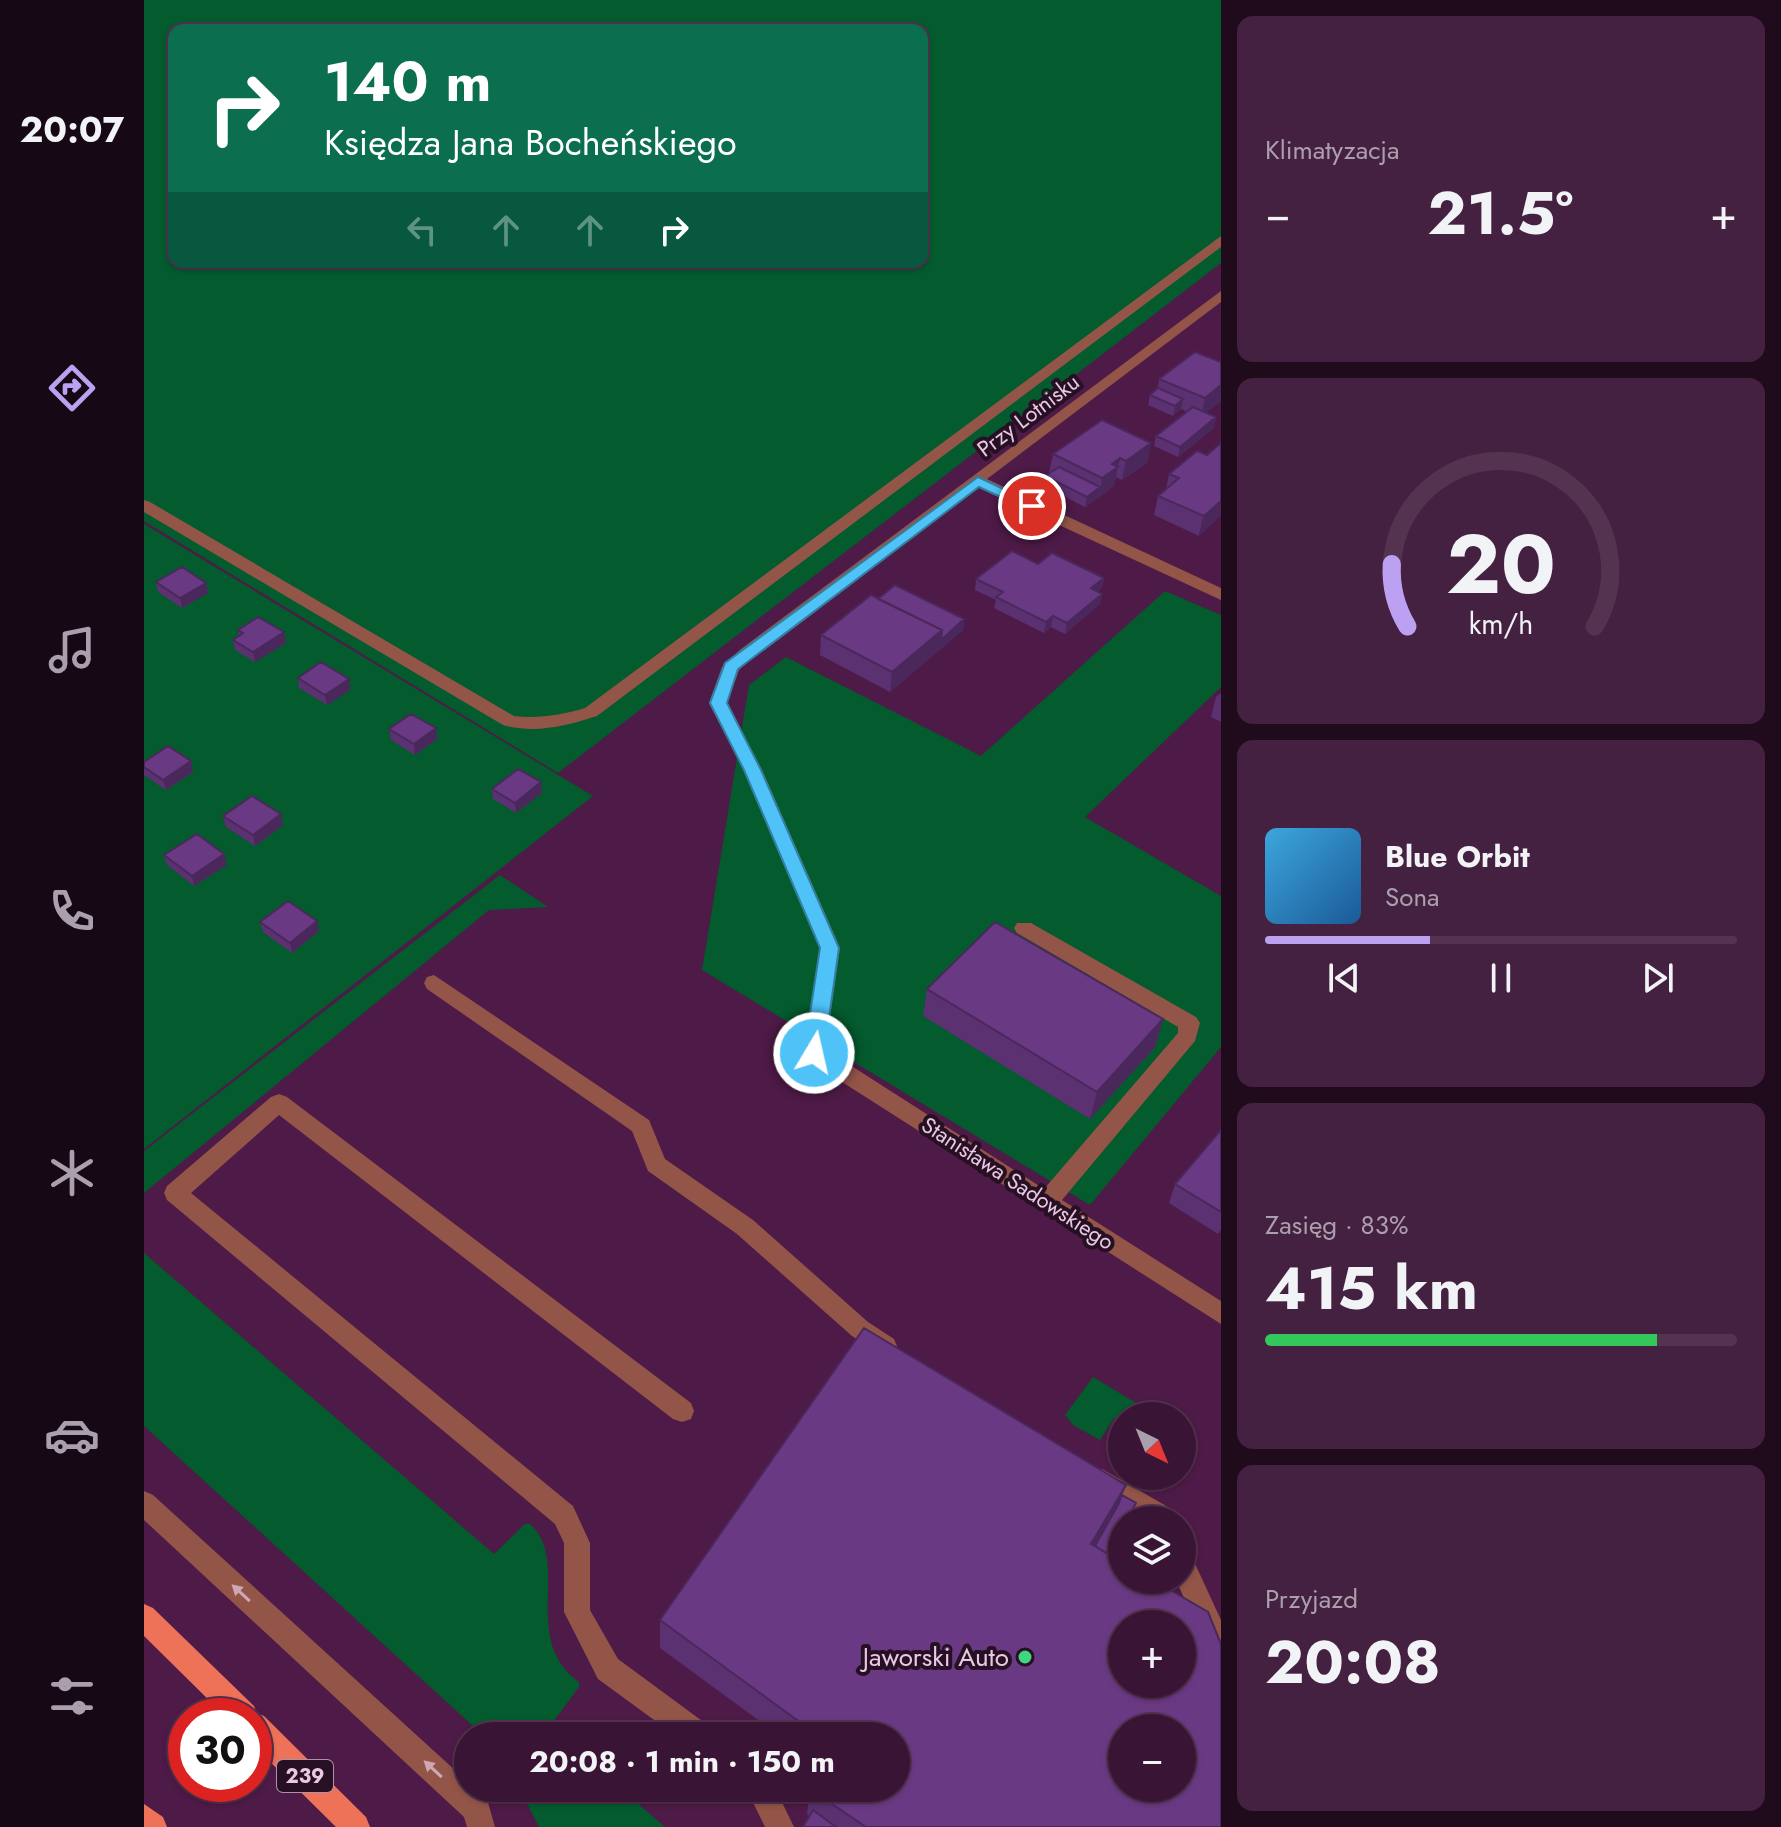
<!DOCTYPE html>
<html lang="pl">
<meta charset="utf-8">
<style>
body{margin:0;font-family:Jost,sans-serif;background:#452141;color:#f1f3f6;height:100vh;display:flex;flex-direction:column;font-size:30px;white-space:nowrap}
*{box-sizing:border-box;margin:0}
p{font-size:26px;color:#ab9ead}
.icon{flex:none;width:44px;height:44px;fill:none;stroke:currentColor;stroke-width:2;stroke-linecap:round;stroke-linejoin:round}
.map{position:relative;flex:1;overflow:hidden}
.panel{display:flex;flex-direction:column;gap:16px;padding:16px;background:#200b1d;width:560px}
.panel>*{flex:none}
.banner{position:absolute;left:24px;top:24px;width:760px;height:244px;border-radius:16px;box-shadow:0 2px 6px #0004,0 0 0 2px #543350;background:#0b6e4f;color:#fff;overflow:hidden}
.needle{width:52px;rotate:137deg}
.buttons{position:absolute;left:964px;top:1402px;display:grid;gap:16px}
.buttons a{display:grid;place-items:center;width:88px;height:88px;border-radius:50%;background:#3a1435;box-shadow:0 2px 6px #0004,0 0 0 2px #543350;font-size:40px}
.speed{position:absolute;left:24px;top:1698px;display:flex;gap:16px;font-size:40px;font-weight:700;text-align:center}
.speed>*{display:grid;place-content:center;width:104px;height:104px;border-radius:50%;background:#3a1435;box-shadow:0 2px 6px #0004,0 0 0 2px #543350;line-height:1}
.speed .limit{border:12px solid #d22;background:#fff;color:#111}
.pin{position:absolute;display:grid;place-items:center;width:68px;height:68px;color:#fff;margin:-34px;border:4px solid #fff;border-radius:50%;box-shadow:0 2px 8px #0007}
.me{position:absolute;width:88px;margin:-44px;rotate:9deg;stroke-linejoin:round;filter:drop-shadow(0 0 6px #0008)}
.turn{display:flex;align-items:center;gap:28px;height:168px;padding:0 24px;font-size:36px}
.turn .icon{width:104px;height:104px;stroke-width:2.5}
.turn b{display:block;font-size:56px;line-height:68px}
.lanes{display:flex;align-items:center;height:76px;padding:0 24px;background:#0003;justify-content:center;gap:40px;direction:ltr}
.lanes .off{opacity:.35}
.big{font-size:60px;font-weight:700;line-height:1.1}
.panel .widget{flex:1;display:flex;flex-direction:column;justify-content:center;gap:12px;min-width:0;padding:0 28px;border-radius:16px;background:#452141}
.panel .dial{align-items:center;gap:0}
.dial svg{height:208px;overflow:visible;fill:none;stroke:#543350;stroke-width:7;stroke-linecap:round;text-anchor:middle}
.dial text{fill:#f1f3f6;stroke:none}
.song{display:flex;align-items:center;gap:24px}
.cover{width:96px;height:96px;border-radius:12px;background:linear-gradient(135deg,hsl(200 70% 55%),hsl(210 70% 35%))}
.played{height:8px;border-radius:4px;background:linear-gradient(90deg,#bca0f2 35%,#543350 35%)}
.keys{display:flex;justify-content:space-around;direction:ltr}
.heat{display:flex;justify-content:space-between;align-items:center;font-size:44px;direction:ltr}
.charge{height:12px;border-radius:6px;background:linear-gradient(90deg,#34c759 83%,#543350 0)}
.trip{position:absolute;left:310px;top:1722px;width:456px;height:80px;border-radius:40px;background:#3a1435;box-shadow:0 2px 6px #0004,0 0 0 2px #543350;font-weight:700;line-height:80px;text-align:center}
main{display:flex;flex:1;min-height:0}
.menu{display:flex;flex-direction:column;width:144px;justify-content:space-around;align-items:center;background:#170815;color:#ab9ead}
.menu .icon{width:56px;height:56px}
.menu .current{color:#bca0f2}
.menu b{font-size:36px;color:#f1f3f6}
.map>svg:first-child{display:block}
.green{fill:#035b2e;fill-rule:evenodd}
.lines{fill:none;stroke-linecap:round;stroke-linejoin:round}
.minor{fill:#925548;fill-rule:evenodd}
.major{fill:#ee7258;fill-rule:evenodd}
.wall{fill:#5b3171}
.shaded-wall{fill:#4a285c}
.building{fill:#6a3983;stroke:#4a285c;stroke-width:2;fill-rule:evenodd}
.oneway{fill:#cea6b4}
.route{fill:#4fc3f7;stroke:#337fa1;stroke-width:2}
.poi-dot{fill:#3dd77e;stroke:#271024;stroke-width:3}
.labels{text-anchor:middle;stroke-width:8;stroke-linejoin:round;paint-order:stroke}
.shield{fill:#271024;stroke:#ae91a9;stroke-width:2}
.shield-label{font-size:20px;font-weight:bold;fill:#e8c8e2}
.street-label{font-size:22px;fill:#e8c8e2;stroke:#271024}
.near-poi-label{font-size:26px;fill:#e8c8e2;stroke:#271024;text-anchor:end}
</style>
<main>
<nav class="menu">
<b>20:07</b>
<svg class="icon current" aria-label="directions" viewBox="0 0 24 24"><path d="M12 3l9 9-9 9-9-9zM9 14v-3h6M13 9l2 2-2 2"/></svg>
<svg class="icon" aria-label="music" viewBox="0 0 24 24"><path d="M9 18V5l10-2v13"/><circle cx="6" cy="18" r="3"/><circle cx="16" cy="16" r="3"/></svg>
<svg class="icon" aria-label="phone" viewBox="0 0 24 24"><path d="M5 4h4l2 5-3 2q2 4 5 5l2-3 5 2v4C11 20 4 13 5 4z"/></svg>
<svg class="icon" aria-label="climate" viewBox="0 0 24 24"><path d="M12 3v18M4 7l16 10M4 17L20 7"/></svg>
<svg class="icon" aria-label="car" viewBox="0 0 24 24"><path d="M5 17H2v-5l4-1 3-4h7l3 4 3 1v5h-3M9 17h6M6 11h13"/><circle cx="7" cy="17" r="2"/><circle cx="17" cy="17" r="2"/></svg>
<svg class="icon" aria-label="filters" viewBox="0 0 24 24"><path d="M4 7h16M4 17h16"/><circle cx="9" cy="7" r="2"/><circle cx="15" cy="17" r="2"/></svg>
</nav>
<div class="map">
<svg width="1077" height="1827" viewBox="0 0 1077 1827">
<rect width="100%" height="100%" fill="#4e1a47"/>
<!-- green -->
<path class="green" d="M0,0H1077V263L414,773L0,521ZM30,30H778V262H30Z
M0,524L449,796L0,1149Z
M1021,591L1077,615V687L941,817L1077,896V1047L946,1205L558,970L605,685L642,657L837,756Z
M356,875L404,907L345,910L0,1193V1151Z
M0,1253L350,1554L381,1524H386C428,1561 375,1639 435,1682V1687L406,1726L416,1736H340L0,1426Z
M949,1377L997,1406L1002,1416H978V1423L970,1418L956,1440L929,1425L921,1415Z
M375,1788H476L521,1827H395Z"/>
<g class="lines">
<!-- minor -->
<path class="minor" d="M1077,236V247L453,716C422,726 391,734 359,725L0,512V500L6,502L370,716C394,719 417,715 441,708Z
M1077,291V302L843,479L1077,588V600L833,487L609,657L595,670L583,703L618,770L696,948L681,1049L900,1189L1034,1033V1027L873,933L870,928L873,923H887L1052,1017L1056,1023L1051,1041L918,1200L1077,1301V1324L662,1059L659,1053L676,948L600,770L565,703L578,667L597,649Z
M290,975L505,1120L521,1159L609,1220L724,1322L750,1339L753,1346L750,1353L741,1357L708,1336L593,1234L504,1171L488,1131L283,989L280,983L283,977Z
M135,1094L143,1097L547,1403L550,1411L547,1419L538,1422L529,1419L135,1115L47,1193L429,1506L446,1543V1610L474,1659L565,1726L569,1736H532L454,1679L420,1612V1543L411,1524L23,1200L20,1193L23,1186L127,1097Z
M958,1469L1024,1507L1030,1520H999L949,1489L945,1481L949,1473Z
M0,1491L9,1495L324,1782V1788H331L343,1799L351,1827H323L320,1817L0,1520Z
M1038,1552L1047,1555L1077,1620V1663L1067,1659L1032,1580H1038Z
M602,1788H631L650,1827H621Z"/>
<!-- major -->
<path class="major" d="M0,1604L9,1608L110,1706L113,1713L120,1716L222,1817L226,1827H192L110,1746V1716H81L0,1636Z
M0,1804L19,1817L23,1827H0Z"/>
</g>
<!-- wall -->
<path class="wall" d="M1077,362V401L1062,413L1072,417L1070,428L1034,457L1010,446L1012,436L1044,412L1037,409L1029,416L1004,405L1006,395L1014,388L1015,379Z
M1007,443L1003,463L978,480L972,477L970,486L941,507L900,486L901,476L905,473L909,454Z
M1077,443L1055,536L1010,515L1014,496L1022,489L1025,474L1063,455Z
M894,564L960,578L958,588L953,592L956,604L921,634L907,627L900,633L850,608L852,600L831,590L832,579Z
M12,582L62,583L64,593L38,608L14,592Z
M734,599L820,619L819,630L746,692L676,655L677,635Z
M94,630L140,632L142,643L111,662L91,650L89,640L95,636Z
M154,678L205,679L206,690L183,705L155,688Z
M1077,693V722L1067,717L1072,697Z
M245,729L293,739L271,755L247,740Z
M47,761L49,772L22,790L0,775V762Z
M397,782L398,793L372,813L349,799L348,789Z
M79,816L139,825L111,846L82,827Z
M20,855L83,865L50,886L23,865Z
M116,922L175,931L148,953L119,932Z
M783,989L1019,1019L1011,1047L946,1119L779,1016Z
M1077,1130V1230L1074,1234L1025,1203L1031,1184Z
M978,1495L992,1503L989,1512L978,1520V1532L966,1554L1077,1827H659L665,1816L663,1814L666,1789L752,1736H636L516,1648V1620Z"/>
<!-- shaded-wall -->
<path class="shaded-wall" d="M1077,385V401L1057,417L1061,398Z
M1039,399L1037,409L1029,416L1031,406Z
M1072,417L1070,428L1034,457L1036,447Z
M1007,443L1003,463L978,480L982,461Z
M976,458L970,486L955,498L958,478L968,464Z
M956,487L955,498L941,507L943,497Z
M1077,501V516L1055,536L1060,516Z
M960,578L958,588L945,599L947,588Z
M62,583L64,593L38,608L36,598Z
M958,594L956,604L921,634L923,623Z
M909,616L907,627L900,633L902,622Z
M820,619L819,630L746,692L748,672L798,630Z
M140,632L142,643L111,662L109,652Z
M205,679L206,690L183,705L181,695Z
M292,728L293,739L271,755L270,744Z
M47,761L49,772L22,790L19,780Z
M397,782L398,793L372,813L371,803Z
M137,814L139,825L111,846L109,835Z
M80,854L83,865L50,886L48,876Z
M173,921L175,931L148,953L146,943Z
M1019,1019L1011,1047L946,1119L953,1092Z
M982,1485L971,1514L942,1565L947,1544Z
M978,1529V1532L956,1572L959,1564Z"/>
<!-- building -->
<path class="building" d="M1051,352L1077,362V385L1061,398L1015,379Z
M1014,388L1039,399L1031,406L1006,395Z
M1049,407L1072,417L1036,447L1012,436Z
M958,420L1007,443L982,461L976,458L968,464L974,467L958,478L909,454Z
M1077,443V501L1060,516L1014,496L1035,478L1025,474L1053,451L1063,455Z
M915,467L956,487L943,497L901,476Z
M868,551L894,564L908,553L960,578L947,588L958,594L923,623L909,616L902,622L852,597L859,592L832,579Z
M38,567L62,583L36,598L12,582Z
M751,585L820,619L797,640L798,630L734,599Z
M727,595L798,630L748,672L677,635Z
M114,617L140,632L109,652L89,640L99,633L94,630Z
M177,662L205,679L181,695L154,678Z
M267,714L292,728L270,744L245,729Z
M24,746L47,761L19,780L0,767V762Z
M374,769L397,782L371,803L348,789Z
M108,796L137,814L109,835L79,816Z
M53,834L80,854L48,876L20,855Z
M144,901L173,921L146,943L116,922Z
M851,922L1019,1019L953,1092L783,989Z
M1077,1130V1212L1031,1184Z
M720,1328L982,1485L947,1544L978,1562V1580H1009L1064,1612L1077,1644V1827H722L666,1789L752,1788V1736H675L516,1620ZM978,1624H1038V1684H978ZM978,1728H1038V1788H978Z
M978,1495L992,1503L983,1520H978V1529L964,1554L951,1546L974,1505Z
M669,1810L688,1824L693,1827H659Z"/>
<!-- one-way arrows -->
<defs><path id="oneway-solid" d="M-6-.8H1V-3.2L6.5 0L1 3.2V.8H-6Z" transform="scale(2)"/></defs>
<g class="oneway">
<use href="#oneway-solid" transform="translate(97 1593) rotate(-137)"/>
<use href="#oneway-solid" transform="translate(289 1769) rotate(-137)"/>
</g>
<!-- route -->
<path class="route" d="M834,477L895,506L888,511L883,509L835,487L594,669L583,703L617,770L695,948L680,1053L677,1058H663L660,1053L676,948L600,770L566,703L581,663Z"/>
<!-- markers -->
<circle class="poi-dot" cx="881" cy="1657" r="8"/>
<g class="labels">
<!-- shield labels -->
<rect class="shield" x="133" y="1760" width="56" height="32" rx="6"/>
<g class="shield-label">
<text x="161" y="1783">239</text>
</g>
<!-- street labels -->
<g class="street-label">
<text transform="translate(884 415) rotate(-37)" y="8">Przy Lotnisku</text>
<text transform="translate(874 1183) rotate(33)" y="8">Stanisława Sadowskiego</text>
</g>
<!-- near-poi labels -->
<g class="near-poi-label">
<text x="865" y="1666">Jaworski Auto</text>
</g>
</g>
</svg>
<div class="buttons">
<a><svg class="needle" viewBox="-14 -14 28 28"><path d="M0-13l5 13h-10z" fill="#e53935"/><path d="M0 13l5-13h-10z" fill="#ab9ead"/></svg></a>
<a><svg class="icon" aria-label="layers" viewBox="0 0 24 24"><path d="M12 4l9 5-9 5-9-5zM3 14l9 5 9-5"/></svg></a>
<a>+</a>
<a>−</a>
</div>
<div class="speed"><div class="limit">30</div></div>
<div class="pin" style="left:888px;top:506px;background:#d93025"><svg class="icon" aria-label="arrive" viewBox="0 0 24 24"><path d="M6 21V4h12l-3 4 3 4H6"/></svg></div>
<svg class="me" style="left:670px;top:1053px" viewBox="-20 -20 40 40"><circle r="17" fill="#4fc3f7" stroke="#fff" stroke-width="3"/><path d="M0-11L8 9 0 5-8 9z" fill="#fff"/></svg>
<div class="trip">20:08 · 1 min · 150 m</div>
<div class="banner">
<div class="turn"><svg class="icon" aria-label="right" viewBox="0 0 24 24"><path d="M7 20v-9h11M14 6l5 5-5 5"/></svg><div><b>140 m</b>Księdza Jana Bocheńskiego</div></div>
<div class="lanes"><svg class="icon off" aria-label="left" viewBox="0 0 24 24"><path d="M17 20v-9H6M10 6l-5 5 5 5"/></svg><svg class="icon off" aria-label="ahead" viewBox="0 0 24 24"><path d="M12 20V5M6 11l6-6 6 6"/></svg><svg class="icon off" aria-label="ahead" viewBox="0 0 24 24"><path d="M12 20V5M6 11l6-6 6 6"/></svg><svg class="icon" aria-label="right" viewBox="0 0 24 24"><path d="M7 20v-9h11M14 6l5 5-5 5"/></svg></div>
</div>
</div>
<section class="panel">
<div class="widget"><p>Klimatyzacja</p>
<div class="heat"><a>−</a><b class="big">21.5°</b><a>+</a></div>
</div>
<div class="widget dial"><svg viewBox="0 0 100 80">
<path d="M14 69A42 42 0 1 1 86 69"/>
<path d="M14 69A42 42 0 0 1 8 45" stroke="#bca0f2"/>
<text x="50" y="56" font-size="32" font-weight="700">20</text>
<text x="50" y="72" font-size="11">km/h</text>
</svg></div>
<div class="widget">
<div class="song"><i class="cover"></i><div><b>Blue Orbit</b><p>Sona</p></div></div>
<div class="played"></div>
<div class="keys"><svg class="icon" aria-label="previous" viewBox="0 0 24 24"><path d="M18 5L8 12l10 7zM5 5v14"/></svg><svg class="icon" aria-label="pause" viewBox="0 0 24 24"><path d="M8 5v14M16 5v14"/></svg><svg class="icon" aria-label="next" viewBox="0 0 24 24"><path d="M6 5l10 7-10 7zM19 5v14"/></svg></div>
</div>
<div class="widget"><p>Zasięg · 83%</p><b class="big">415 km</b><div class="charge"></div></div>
<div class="widget"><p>Przyjazd</p><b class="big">20:08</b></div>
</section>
</main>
